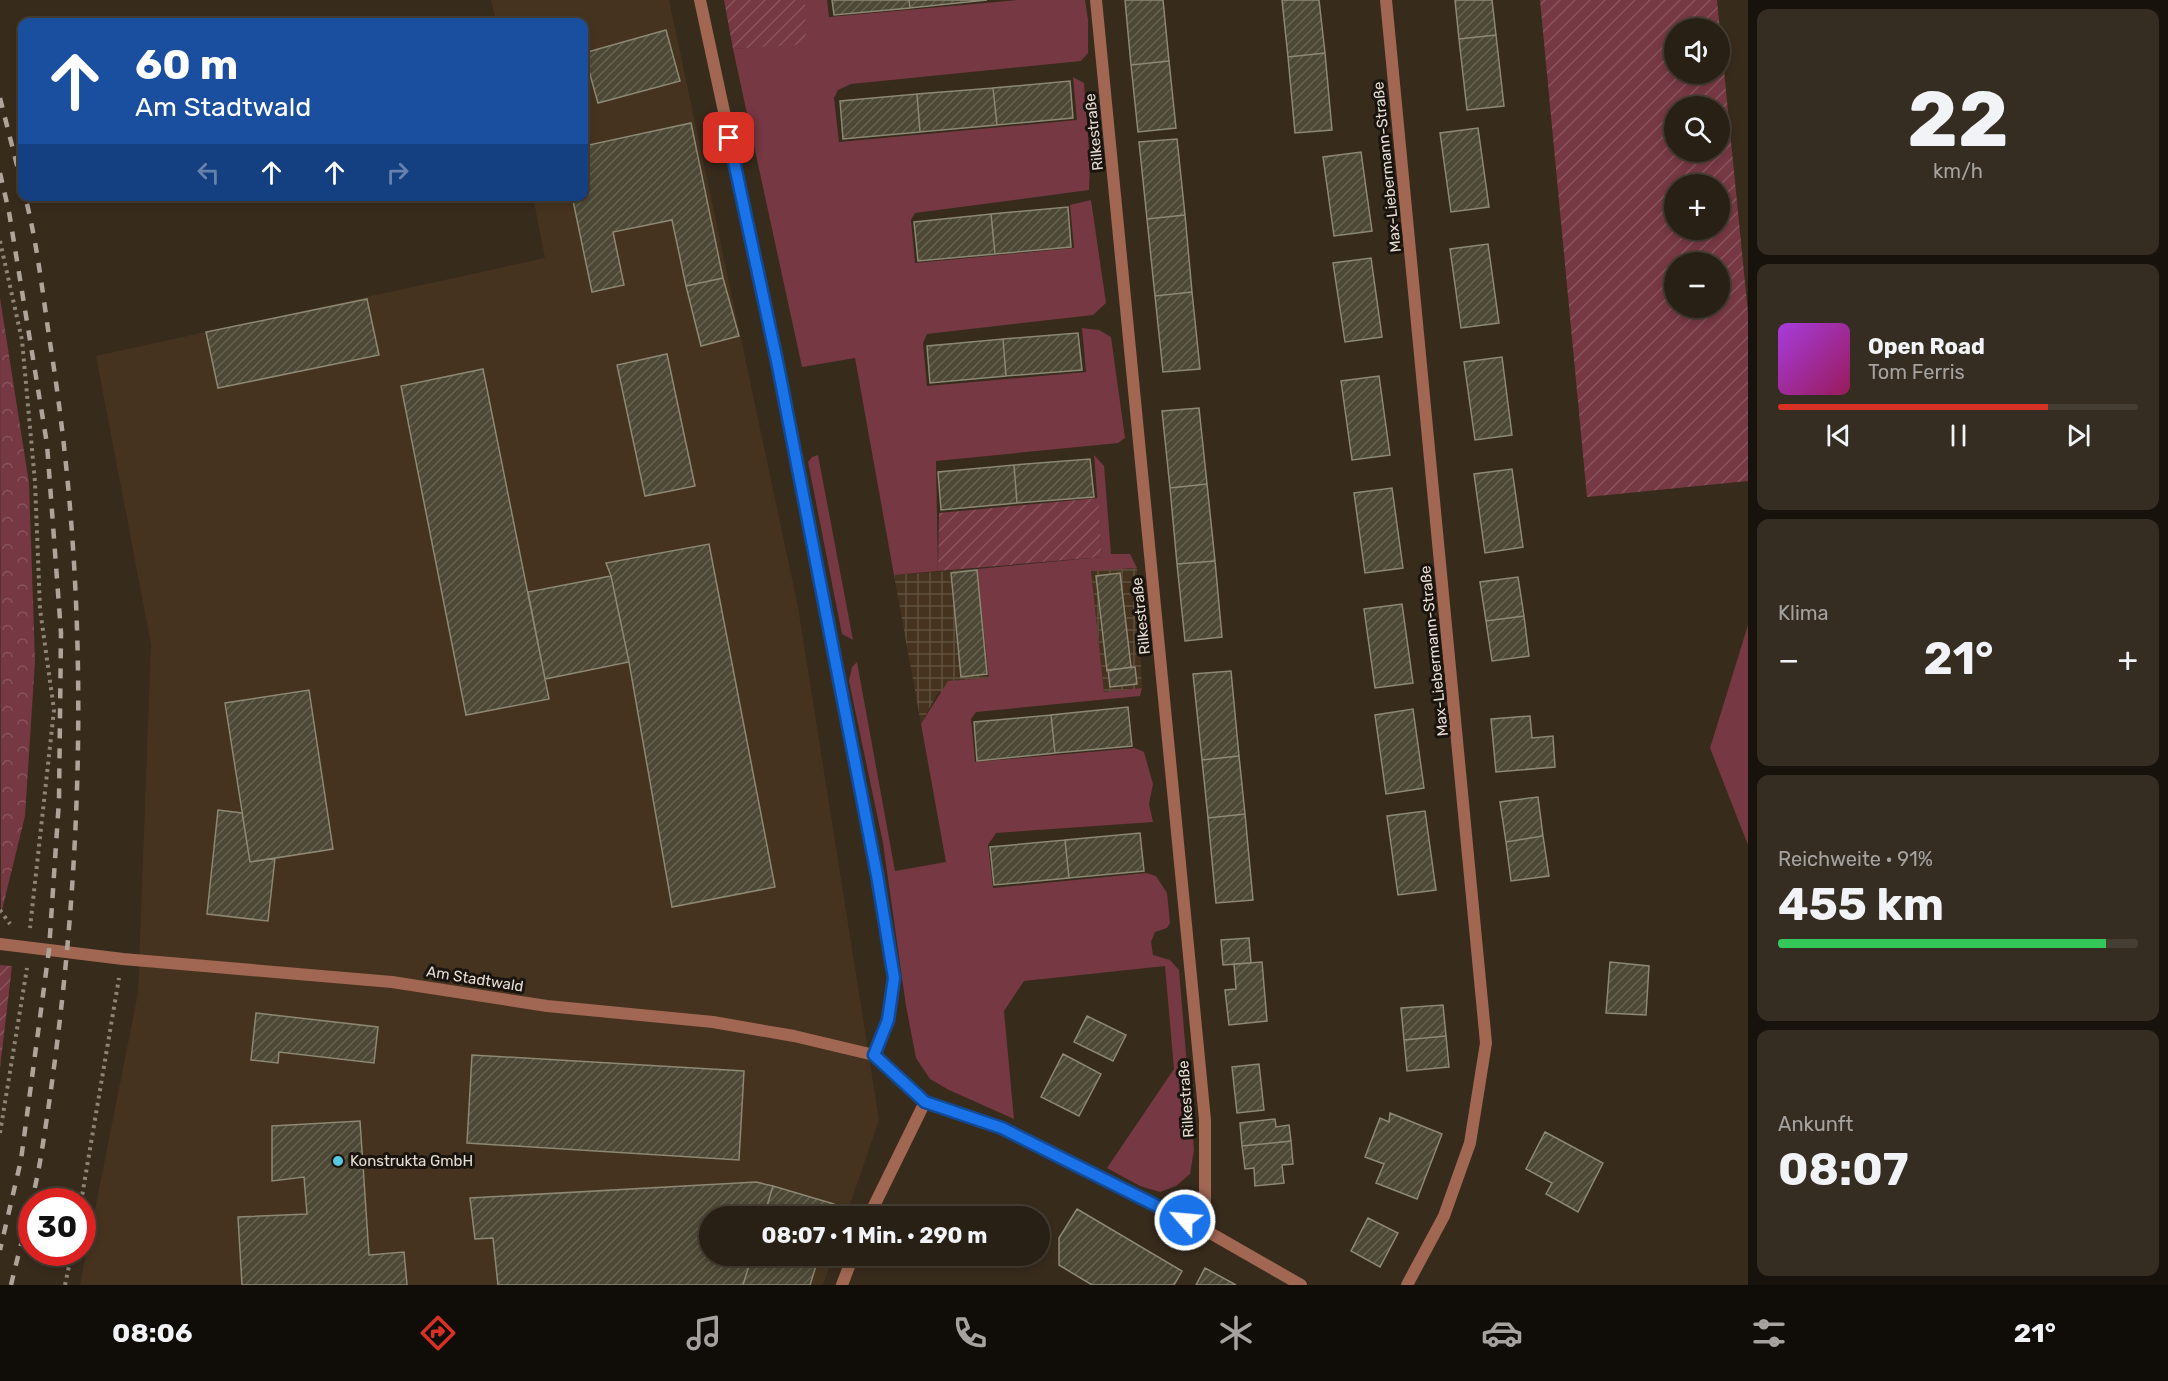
<!DOCTYPE html>
<html lang="de">
<meta charset="utf-8">
<style>
body{margin:0;font-family:Rubik,sans-serif;background:#352d22;color:#f1f3f6;height:100vh;display:flex;flex-direction:column;font-size:22px;white-space:nowrap}
*{box-sizing:border-box;margin:0}
p{font-size:20px;color:#a5a3a0}
.icon{flex:none;width:33px;height:33px;fill:none;stroke:currentColor;stroke-width:2;stroke-linecap:round;stroke-linejoin:round}
.map{position:relative;flex:1;overflow:hidden}
.drawer{display:flex;flex-direction:column;gap:9px;padding:9px;background:#17120c;width:420px}
.drawer>*{flex:none}
.banner{position:absolute;left:18px;top:18px;width:570px;height:183px;border-radius:12px;box-shadow:0 3px 9px #0003,0 0 0 2px #453e34;background:#1a4fa0;color:#fff;overflow:hidden}
.controls{position:absolute;left:1664px;top:18px;display:grid;gap:12px}
.controls a{display:grid;place-items:center;width:66px;height:66px;border-radius:50%;background:#292015;box-shadow:0 3px 9px #0003,0 0 0 2px #453e34;font-size:30px}
.speed{position:absolute;left:18px;top:1188px;display:flex;gap:12px;font-size:30px;font-weight:700;text-align:center}
.speed>*{display:grid;place-content:center;width:78px;height:78px;border-radius:50%;background:#292015;box-shadow:0 3px 9px #0003,0 0 0 2px #453e34;line-height:1}
.speed .limit{border:9px solid #d22;background:#fff;color:#111}
.pin{position:absolute;display:grid;place-items:center;width:51px;height:51px;color:#fff;margin:-26px;border-radius:12px;box-shadow:0 3px 9px #0006}
.me{position:absolute;width:66px;margin:-33px;rotate:297deg;stroke-linejoin:round;filter:drop-shadow(0 0 4px #0008)}
.turn{display:flex;align-items:center;gap:21px;height:126px;padding:0 18px;font-size:27px}
.turn .icon{width:78px;height:78px;stroke-width:2.5}
.turn b{display:block;font-size:42px;line-height:51px}
.lanes{display:flex;align-items:center;height:57px;padding:0 18px;background:#0003;justify-content:center;gap:30px;direction:ltr}
.lanes .off{opacity:.35}
.big{font-size:45px;font-weight:700;line-height:1.1}
.drawer .tile{flex:1;display:flex;flex-direction:column;justify-content:center;gap:9px;min-width:0;padding:0 21px;border-radius:12px;background:#352d22}
.drawer .dial{align-items:center;gap:0}
.dial b{font-size:78px;line-height:1}
.song{display:flex;align-items:center;gap:18px}
.cover{width:72px;height:72px;border-radius:9px;background:linear-gradient(135deg,hsl(280 70% 55%),hsl(330 70% 35%))}
.played{height:6px;border-radius:3px;background:linear-gradient(90deg,#d93025 75%,#453e34 75%)}
.keys{display:flex;justify-content:space-around;direction:ltr}
.heat{display:flex;justify-content:space-between;align-items:center;font-size:33px;direction:ltr}
.charge{height:9px;border-radius:4px;background:linear-gradient(90deg,#34c759 91%,#453e34 0)}
.trip{position:absolute;left:699px;top:1206px;width:351px;height:60px;border-radius:30px;background:#292015;box-shadow:0 3px 9px #0003,0 0 0 2px #453e34;font-weight:700;line-height:60px;text-align:center}
.menu{display:flex;height:96px;justify-content:space-around;align-items:center;background:#100d08;color:#a5a3a0}
.menu .icon{width:42px;height:42px}
.menu .current{color:#d93025}
.menu b{font-size:27px;color:#f1f3f6}
main{display:flex;flex:1;min-height:0}
.map>svg:first-child{display:block}
.built{fill:#45331f}
.industrial{fill:url(#industrial-grid)}
.green{fill:#763843}
.forest{fill:url(#forest-crowns)}
.garden{fill:url(#garden-furrows);fill-rule:evenodd}
.building{fill:url(#building-hatch);stroke:#8c8873;stroke-width:1.5}
.lines{fill:none;stroke-linecap:round;stroke-linejoin:round}
.path{stroke:#8f8478;stroke-width:4;stroke-dasharray:3 4.5;stroke-linecap:butt}
.street{stroke:#a26753;stroke-width:12}
.rail{stroke:#aea499;stroke-width:4.5;stroke-dasharray:10 10;stroke-linecap:butt}
.route-casing{stroke:#114b97;stroke-width:15}
.route{stroke:#1a73e8;stroke-width:10}
.poi-dot{fill:#57c9e2;stroke:#1a140e;stroke-width:2}
.labels{text-anchor:middle;stroke-width:6;stroke-linejoin:round;paint-order:stroke}
.street-label{font-size:15px;fill:#e5dcd3;stroke:#1a140e}
.poi-label{font-size:15px;fill:#e5dcd3;stroke:#1a140e;text-anchor:start}
</style>
<main>
<div class="map">
<svg width="1748" height="1285" viewBox="0 0 1748 1285">
<defs>
<pattern id="industrial-grid" width="8" height="8" patternUnits="userSpaceOnUse" patternTransform="scale(1.5)"><rect width="8" height="8" fill="#45331f"/><path d="M0 4h8M4 0v8" fill="none" stroke="#60503f"/></pattern>
<pattern id="forest-crowns" width="20" height="18" patternUnits="userSpaceOnUse" patternTransform="scale(1.5)"><rect width="20" height="18" fill="#763843"/><path d="M2 6a3 3 0 1 1 6 0M12 15a3 3 0 1 1 6 0" fill="none" stroke="#89545d"/></pattern>
<pattern id="garden-furrows" width="10" height="10" patternUnits="userSpaceOnUse" patternTransform="scale(1.5)"><rect width="10" height="10" fill="#763843"/><path d="M-1 1l2-2M0 10L10 0M9 11l2-2" fill="none" stroke="#89545d"/></pattern>
<pattern id="building-hatch" width="6" height="6" patternUnits="userSpaceOnUse" patternTransform="scale(1.5)"><rect width="6" height="6" fill="#4c4835"/><path d="M-1 1l2-2M0 6l6-6M5 7l2-2" fill="none" stroke="#666251"/></pattern>
</defs>
<rect width="100%" height="100%" fill="#372b1c"/>
<!-- built -->
<path class="built" d="M491,0H669L798,607L879,1120L846,1216H710V1256H833L823,1285H80L138,993L151,644L96,356L545,258L533,197L584,196V22H496Z"/>
<!-- industrial -->
<path class="industrial" d="M1137,568L1142,688L1104,693L1091,570Z
M977,569L989,678L938,693L921,724L894,575Z"/>
<!-- green -->
<path class="green" d="M805,0H827L829,17L1018,0H1085L1088,20V53L1081,61L851,84L838,90L834,98L839,142L1077,120L1073,77L1084,83L1090,163L1089,190L915,213L911,220L915,263L1074,248L1070,205L1091,200L1106,303L1093,315L927,334L923,343L927,386L1086,372L1082,328L1099,330L1111,337L1125,438L1118,443L936,461L938,571L894,575L855,358L802,367L733,49L805,43Z
M818,455L853,640L842,634L808,462L812,457Z
M1094,455L1104,466L1111,554H1130L1137,568L1091,571L1104,692L1142,688L1140,696L976,712L971,719L975,762L1135,748L1144,752L1153,784L1149,804L1153,822L996,833L988,845L993,888L1146,873L1156,876L1167,893L1170,923L1167,928L1155,932L1151,942L1153,955L1170,960L1179,970L1194,1150L1190,1174L1176,1186L1160,1192L1140,1186L1107,1168L1174,1069L1165,966L1024,981L1004,1011L1014,1119L949,1090L930,1079L916,1058L906,1006L883,843L849,681L852,667L857,662L895,871L946,862L921,724L948,681L989,678L977,569L1102,557Z
M1748,625V845L1710,748Z"/>
<!-- forest -->
<path class="forest" d="M0,298L29,483L35,661L25,816L1,914Z"/>
<!-- garden -->
<path class="garden" d="M724,0H805L806,44L733,49Z
M1540,0H1717L1748,313V481L1587,497ZM1674,28H1719V74H1674ZM1674,106H1719V152H1674ZM1674,184H1719V230H1674ZM1674,262H1719V308H1674Z
M1098,498L1102,557L938,571L939,513Z
M0,965L12,966L0,1068Z"/>
<!-- building -->
<path class="building" d="M832,0H909L910,8L834,15Z
M909,0H987L910,8Z
M1125,0H1163L1169,61L1131,65Z
M1282,0H1319L1325,53L1288,57Z
M1455,0H1492L1496,35L1459,39Z
M666,30L680,81L598,103L584,53Z
M1496,35L1504,106L1467,110L1459,39Z
M1325,53L1332,130L1295,133L1288,57Z
M1169,61L1176,128L1138,132L1131,65Z
M1070,81L1073,118L997,125L993,88Z
M993,88L997,125L920,132L917,94Z
M917,94L920,132L843,139L840,101Z
M691,123L723,278L686,286L672,220L613,232L624,285L592,292L572,196H584V146Z
M1478,128L1489,207L1451,212L1440,133Z
M1177,139L1185,215L1147,219L1139,142Z
M1361,152L1372,231L1334,236L1323,157Z
M1068,207L1071,247L995,254L991,214Z
M991,214L995,254L918,261L914,222Z
M1185,215L1192,292L1155,296L1147,219Z
M1488,244L1499,323L1461,328L1450,249Z
M1371,258L1382,337L1345,342L1333,263Z
M723,278L739,336L701,346L686,286Z
M1192,292L1200,369L1163,372L1155,296Z
M367,299L379,355L218,388L206,332Z
M1078,333L1082,370L1006,376L1003,339Z
M1003,339L1006,376L930,383L927,346Z
M667,354L695,486L645,496L617,365Z
M1502,357L1512,435L1475,440L1464,362Z
M483,369L549,699L466,715L401,386Z
M1379,376L1390,455L1352,460L1341,381Z
M1199,408L1207,484L1170,488L1162,411Z
M1090,459L1094,497L1017,503L1014,465Z
M1014,465L1017,503L941,510L938,472Z
M1512,469L1523,547L1485,553L1474,474Z
M1207,484L1215,561L1177,564L1170,488Z
M1392,488L1403,568L1365,573L1354,493Z
M709,544L775,887L672,907L629,662L611,576L606,563Z
M1215,561L1222,637L1185,641L1177,564Z
M977,570L987,674L961,677L951,573Z
M1120,573L1131,667L1107,671L1096,576Z
M611,576L629,662L545,679L528,592Z
M1518,577L1524,616L1486,621L1480,582Z
M1402,604L1413,683L1375,688L1364,609Z
M1524,616L1529,656L1492,661L1486,621Z
M1135,667L1137,684L1110,687L1108,670Z
M1231,671L1239,756L1202,760L1193,674Z
M309,690L333,849L250,862L225,703Z
M1128,707L1132,746L1055,753L1051,715Z
M1413,709L1424,788L1386,794L1375,715Z
M1051,715L1055,753L977,761L974,722Z
M1530,716L1532,738L1553,736L1555,767L1496,772L1491,719Z
M1239,756L1245,814L1208,818L1202,760Z
M1538,797L1543,836L1506,842L1500,802Z
M218,810L242,813L250,862L275,858L268,921L207,914Z
M1425,811L1436,890L1398,895L1387,816Z
M1245,814L1253,900L1216,903L1208,818Z
M1140,833L1144,871L1069,878L1065,840Z
M1543,836L1549,876L1511,881L1506,842Z
M1065,840L1069,878L994,885L990,847Z
M1249,938L1251,963L1223,965L1221,940Z
M1262,962L1267,1021L1229,1025L1225,990L1236,989L1234,964Z
M1610,962L1649,966L1646,1015L1606,1013Z
M1443,1005L1446,1036L1404,1040L1401,1008Z
M256,1013L378,1027L374,1063L279,1052L278,1063L251,1060Z
M1087,1016L1126,1035L1113,1061L1074,1042Z
M1446,1036L1449,1067L1407,1071L1404,1040Z
M1063,1054L1101,1074L1079,1116L1041,1097Z
M472,1055L744,1071L739,1160L467,1143Z
M1259,1064L1264,1110L1237,1113L1232,1067Z
M1390,1113L1442,1134L1417,1199L1376,1183L1384,1164L1365,1157L1380,1118L1389,1122Z
M1275,1119L1276,1127L1289,1125L1291,1141L1242,1146L1240,1123Z
M360,1121L369,1255L404,1252L407,1285H242L238,1217L307,1214L304,1177L272,1181V1126Z
M1545,1132L1603,1163L1578,1212L1546,1194L1552,1183L1526,1169Z
M1291,1141L1293,1164L1282,1165L1284,1183L1255,1186L1254,1168L1245,1169L1242,1146Z
M756,1182L773,1186L764,1216H710V1256H752L743,1285H498L493,1238L475,1239L470,1198Z
M773,1186L834,1204L831,1216H764Z
M1077,1209L1182,1271L1174,1285H1092L1059,1265V1238Z
M1368,1218L1398,1233L1380,1267L1351,1251Z
M752,1256H819L810,1285H743Z
M1205,1268L1236,1285H1196Z"/>
<g class="lines">
<!-- path -->
<path class="path" d="M0,241L22,340L35,482L40,609L54,710L30,928
M0,910L10,924
M0,1133L27,968
M81,1202L119,978
M65,1285L72,1252"/>
<!-- street -->
<path class="street" d="M700,0L774,344L877,875L894,978L888,1020L874,1055
M1096,0L1205,1120V1230
M1386,0L1486,1043L1470,1143L1444,1216L1407,1285
M0,944L123,959L392,982L547,1006L713,1022L794,1036L874,1055L925,1102L1002,1128L1205,1230L1301,1285
M869,1216L925,1102
M842,1285L853,1256"/>
<!-- rail -->
<path class="rail" d="M0,98L22,185
M0,173L9,212L47,444L61,633L59,800L49,950L21,1160L0,1250
M11,1285C21,1242 34,1199 41,1156C84,889 93,617 51,349C43,298 38,246 25,196"/>
</g>
<g class="lines">
<defs>
<path id="route" d="M729,138L778,366L877,875L894,978L888,1020L874,1055L925,1102L1002,1128L1185,1220"/>
</defs>
<!-- route casing -->
<use href="#route" class="route-casing"/>
<!-- route -->
<use href="#route" class="route"/>
</g>
<!-- markers -->
<circle class="poi-dot" cx="338" cy="1161" r="6"/>
<g class="labels">
<!-- street labels -->
<g class="street-label">
<text transform="translate(1094 132) rotate(-96)" y="5">Rilkestraße</text>
<text transform="translate(1387 167) rotate(-96)" y="5">Max-Liebermann-Straße</text>
<text transform="translate(1141 616) rotate(-96)" y="5">Rilkestraße</text>
<text transform="translate(1434 651) rotate(-96)" y="5">Max-Liebermann-Straße</text>
<text transform="translate(475 979) rotate(9)" y="5">Am Stadtwald</text>
<text transform="translate(1186 1099) rotate(-94)" y="5">Rilkestraße</text>
</g>
<!-- poi labels -->
<g class="poi-label">
<text x="350" y="1166">Konstrukta GmbH</text>
</g>
</g>
</svg>
<div class="controls">
<a><svg class="icon" aria-label="sound" viewBox="0 0 24 24"><path d="M4 9h4l5-4v14l-5-4H4zM17 9q2 3 0 6"/></svg></a>
<a><svg class="icon" aria-label="search" viewBox="0 0 24 24"><circle cx="10" cy="10" r="6"/><path d="M15 15l6 6"/></svg></a>
<a>+</a>
<a>−</a>
</div>
<div class="speed"><div class="limit">30</div></div>
<div class="pin" style="left:729px;top:138px;background:#d93025"><svg class="icon" aria-label="arrive" viewBox="0 0 24 24"><path d="M6 21V4h12l-3 4 3 4H6"/></svg></div>
<svg class="me" style="left:1185px;top:1220px" viewBox="-20 -20 40 40"><circle r="17" fill="#1a73e8" stroke="#fff" stroke-width="3"/><path d="M0-11L8 9 0 5-8 9z" fill="#fff"/></svg>
<div class="trip">08:07 · 1 Min. · 290 m</div>
<div class="banner">
<div class="turn"><svg class="icon" aria-label="ahead" viewBox="0 0 24 24"><path d="M12 20V5M6 11l6-6 6 6"/></svg><div><b>60 m</b>Am Stadtwald</div></div>
<div class="lanes"><svg class="icon off" aria-label="left" viewBox="0 0 24 24"><path d="M17 20v-9H6M10 6l-5 5 5 5"/></svg><svg class="icon" aria-label="ahead" viewBox="0 0 24 24"><path d="M12 20V5M6 11l6-6 6 6"/></svg><svg class="icon" aria-label="ahead" viewBox="0 0 24 24"><path d="M12 20V5M6 11l6-6 6 6"/></svg><svg class="icon off" aria-label="right" viewBox="0 0 24 24"><path d="M7 20v-9h11M14 6l5 5-5 5"/></svg></div>
</div>
</div>
<section class="drawer">
<div class="tile dial"><b>22</b><p>km/h</p></div>
<div class="tile">
<div class="song"><i class="cover"></i><div><b>Open Road</b><p>Tom Ferris</p></div></div>
<div class="played"></div>
<div class="keys"><svg class="icon" aria-label="previous" viewBox="0 0 24 24"><path d="M18 5L8 12l10 7zM5 5v14"/></svg><svg class="icon" aria-label="pause" viewBox="0 0 24 24"><path d="M8 5v14M16 5v14"/></svg><svg class="icon" aria-label="next" viewBox="0 0 24 24"><path d="M6 5l10 7-10 7zM19 5v14"/></svg></div>
</div>
<div class="tile"><p>Klima</p>
<div class="heat"><a>−</a><b class="big">21°</b><a>+</a></div>
</div>
<div class="tile"><p>Reichweite · 91%</p><b class="big">455 km</b><div class="charge"></div></div>
<div class="tile"><p>Ankunft</p><b class="big">08:07</b></div>
</section>
</main>
<nav class="menu">
<b>08:06</b>
<svg class="icon current" aria-label="directions" viewBox="0 0 24 24"><path d="M12 3l9 9-9 9-9-9zM9 14v-3h6M13 9l2 2-2 2"/></svg>
<svg class="icon" aria-label="music" viewBox="0 0 24 24"><path d="M9 18V5l10-2v13"/><circle cx="6" cy="18" r="3"/><circle cx="16" cy="16" r="3"/></svg>
<svg class="icon" aria-label="phone" viewBox="0 0 24 24"><path d="M5 4h4l2 5-3 2q2 4 5 5l2-3 5 2v4C11 20 4 13 5 4z"/></svg>
<svg class="icon" aria-label="climate" viewBox="0 0 24 24"><path d="M12 3v18M4 7l16 10M4 17L20 7"/></svg>
<svg class="icon" aria-label="car" viewBox="0 0 24 24"><path d="M5 17H2v-5l4-1 3-4h7l3 4 3 1v5h-3M9 17h6M6 11h13"/><circle cx="7" cy="17" r="2"/><circle cx="17" cy="17" r="2"/></svg>
<svg class="icon" aria-label="filters" viewBox="0 0 24 24"><path d="M4 7h16M4 17h16"/><circle cx="9" cy="7" r="2"/><circle cx="15" cy="17" r="2"/></svg>
<b>21°</b>
</nav>
